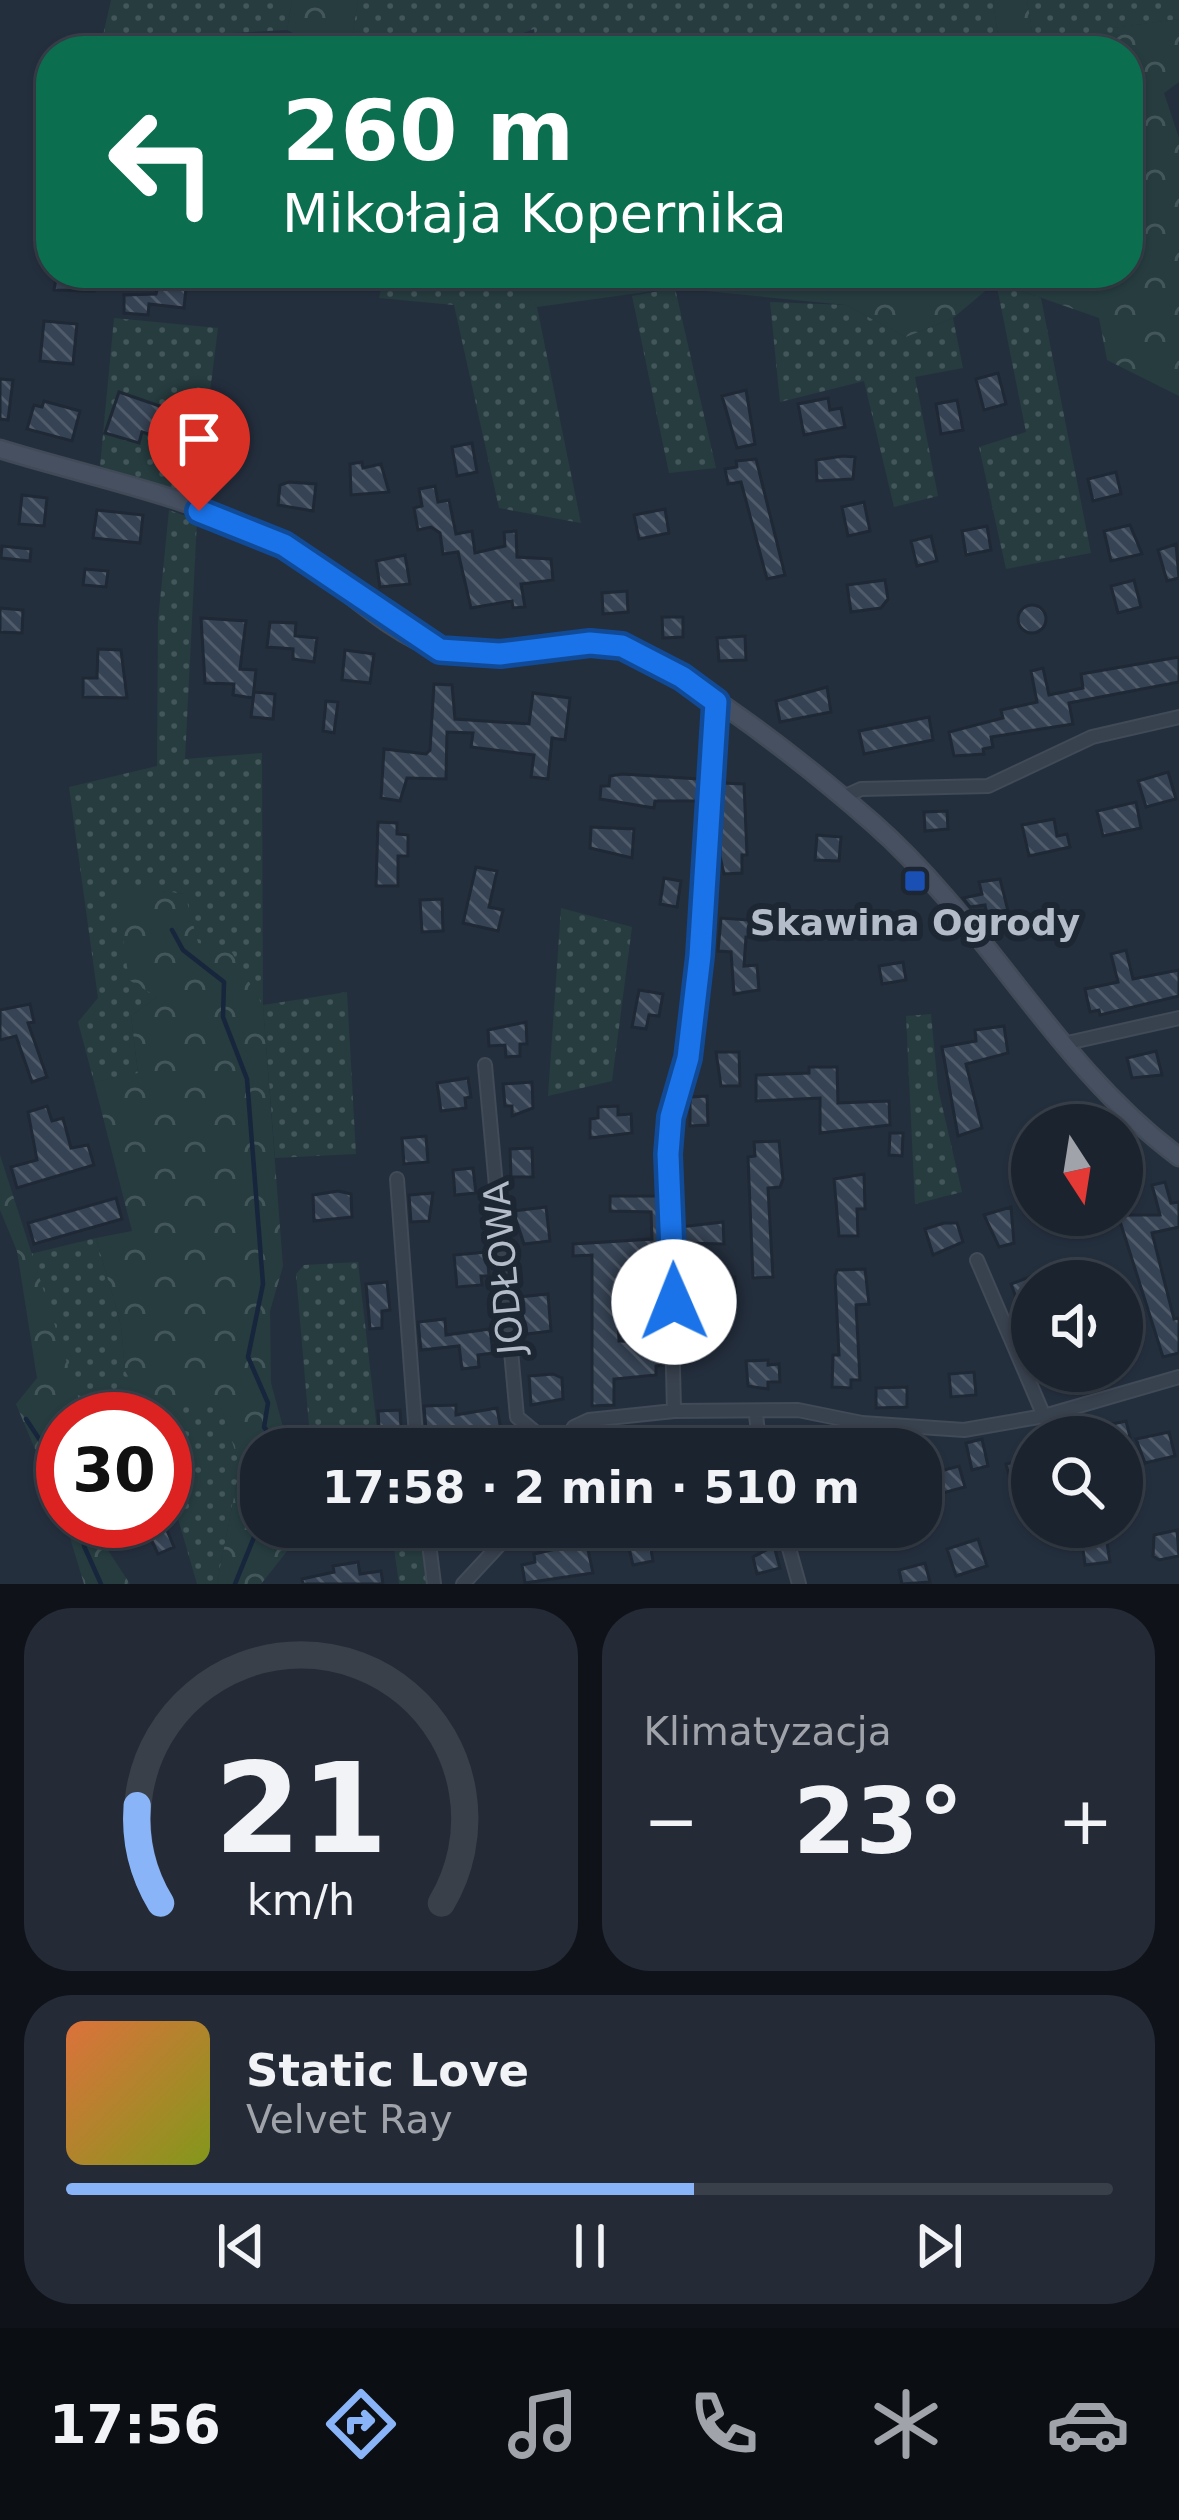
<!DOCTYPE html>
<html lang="pl">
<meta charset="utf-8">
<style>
body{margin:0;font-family:"DejaVu Sans",sans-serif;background:#242b36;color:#f1f3f6;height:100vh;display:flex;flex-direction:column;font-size:45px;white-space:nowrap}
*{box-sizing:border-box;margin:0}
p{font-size:39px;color:#a0a4aa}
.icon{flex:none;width:66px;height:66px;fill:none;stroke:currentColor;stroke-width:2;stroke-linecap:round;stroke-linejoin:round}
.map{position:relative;height:1584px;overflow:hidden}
.drawer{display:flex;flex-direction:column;gap:24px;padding:24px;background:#0f1319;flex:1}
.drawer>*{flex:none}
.banner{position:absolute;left:36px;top:36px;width:1107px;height:252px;border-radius:48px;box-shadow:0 3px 9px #0004,0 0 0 3px #39404a;background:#0b6e4f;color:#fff;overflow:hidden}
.needle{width:78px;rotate:168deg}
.buttons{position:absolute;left:1011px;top:1104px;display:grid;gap:24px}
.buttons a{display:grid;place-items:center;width:132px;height:132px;border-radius:50%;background:#1b232e;box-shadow:0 3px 9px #0004,0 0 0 3px #39404a;font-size:60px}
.speed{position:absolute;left:36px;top:1392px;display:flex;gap:24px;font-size:60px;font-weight:700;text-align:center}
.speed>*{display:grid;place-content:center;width:156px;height:156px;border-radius:50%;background:#1b232e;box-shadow:0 3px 9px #0004,0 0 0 3px #39404a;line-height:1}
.speed .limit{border:18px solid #d22;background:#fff;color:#111}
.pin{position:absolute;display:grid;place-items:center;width:102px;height:102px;color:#fff;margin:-123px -51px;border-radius:50% 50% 50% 0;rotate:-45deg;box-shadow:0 0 12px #0007}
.pin .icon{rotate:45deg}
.me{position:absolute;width:132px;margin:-66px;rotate:359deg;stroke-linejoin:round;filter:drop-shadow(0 0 9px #0008)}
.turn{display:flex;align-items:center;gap:42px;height:252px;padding:0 48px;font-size:54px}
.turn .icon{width:156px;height:156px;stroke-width:2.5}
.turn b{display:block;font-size:84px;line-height:102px}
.big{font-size:90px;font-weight:800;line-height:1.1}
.drawer .widget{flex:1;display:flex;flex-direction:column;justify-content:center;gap:18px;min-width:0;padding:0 42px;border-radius:48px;background:#242b36}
.drawer .dial{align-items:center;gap:0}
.dial svg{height:312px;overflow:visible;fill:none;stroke:#39404a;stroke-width:7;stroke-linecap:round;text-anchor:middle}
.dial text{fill:#f1f3f6;stroke:none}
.song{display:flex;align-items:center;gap:36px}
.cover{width:144px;height:144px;border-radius:18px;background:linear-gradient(135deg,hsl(20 70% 55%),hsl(70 70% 35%))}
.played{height:12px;border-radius:6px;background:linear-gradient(90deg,#8ab4f8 60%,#39404a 60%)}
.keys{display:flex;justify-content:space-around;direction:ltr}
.heat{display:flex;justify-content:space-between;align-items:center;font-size:66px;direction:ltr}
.drawer .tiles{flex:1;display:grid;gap:24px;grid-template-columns:1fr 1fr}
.widget:last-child{grid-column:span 2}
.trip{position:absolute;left:240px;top:1428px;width:702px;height:120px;border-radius:48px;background:#1b232e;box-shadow:0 3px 9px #0004,0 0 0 3px #39404a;font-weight:800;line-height:120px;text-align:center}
.menu{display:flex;height:192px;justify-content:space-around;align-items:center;background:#0b0e12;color:#a0a4aa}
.menu .icon{width:84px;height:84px}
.menu .active{color:#8ab4f8}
.menu b{font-size:54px;color:#f1f3f6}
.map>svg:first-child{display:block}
.green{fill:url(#green-dots)}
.forest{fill:url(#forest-crowns)}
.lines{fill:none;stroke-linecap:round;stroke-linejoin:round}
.stream{stroke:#17263c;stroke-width:4.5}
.building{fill:url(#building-back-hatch);stroke:#1f2835;stroke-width:3}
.street-casing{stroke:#414a57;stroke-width:16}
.secondary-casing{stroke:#414a57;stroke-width:21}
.street{stroke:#38414e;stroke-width:12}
.secondary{stroke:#465061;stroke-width:16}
.route-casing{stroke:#114b97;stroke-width:30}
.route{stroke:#1a73e8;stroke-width:21}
.transit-dot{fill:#1a4fb4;stroke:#1d2633;stroke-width:4.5}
.labels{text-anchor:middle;stroke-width:12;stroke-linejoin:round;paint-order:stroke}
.poi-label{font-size:36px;font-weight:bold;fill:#b4bcc9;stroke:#1d2633}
.street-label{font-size:36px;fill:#b4bcc9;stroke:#1d2633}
</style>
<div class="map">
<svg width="1179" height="1584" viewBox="0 0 1179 1584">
<defs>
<pattern id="green-dots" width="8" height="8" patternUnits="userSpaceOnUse" patternTransform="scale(3)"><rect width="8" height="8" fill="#263c3f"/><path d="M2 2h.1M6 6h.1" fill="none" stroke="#435659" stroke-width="1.8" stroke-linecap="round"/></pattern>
<pattern id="forest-crowns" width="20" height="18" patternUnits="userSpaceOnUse" patternTransform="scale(3)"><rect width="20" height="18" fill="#263c3f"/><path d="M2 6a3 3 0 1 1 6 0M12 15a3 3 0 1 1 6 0" fill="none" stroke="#435659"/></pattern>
<pattern id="building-back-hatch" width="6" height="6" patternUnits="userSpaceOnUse" patternTransform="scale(3)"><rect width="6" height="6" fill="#364354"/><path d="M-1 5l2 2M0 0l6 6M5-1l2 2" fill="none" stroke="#515c6b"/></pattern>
</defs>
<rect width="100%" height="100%" fill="#242f3e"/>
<!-- green -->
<path class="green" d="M111,0H292L287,30L102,40Z
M358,0H993L1000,51H537L534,29L473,51H303L306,39L351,43Z
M1027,0H1179V19L1114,28L1110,51H1035Z
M385,273H463L468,289L486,284L488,273H590L517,282L537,307L581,523L499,508L454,305L379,298Z
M996,282L1041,298L1091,553L1006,569L979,447L1026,432Z
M675,288L716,468L669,473L632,296Z
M770,302L846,305L906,337L953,318L963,368L915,377L938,496L894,507L864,381L780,402Z
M114,318L218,328L197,496L100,466Z
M169,510L197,520L185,759L262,753L263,1005L347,992L356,1154L275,1158L263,1006L198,944L184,894L115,886L157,997L131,1016L138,1074L94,1082L78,1022L98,998L69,787L157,766L158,621Z
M561,908L632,927L612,1081L548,1096Z
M931,1014L938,1088L962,1192L915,1204L906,1016Z
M96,1238L121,1325L125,1371L217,1395L240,1466L217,1584H197L165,1474V1419H85L30,1254Z
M358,1262L379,1447L311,1449L296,1274L304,1265Z
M391,1527H424L431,1584H399Z"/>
<!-- forest -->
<path class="forest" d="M292,0H358L351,43L306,39L287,30Z
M993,0H1027L1035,51H1000Z
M1179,19V82L1164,93L1179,138V396L1107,360L1099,318L996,282L953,318L906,337L846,305L675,288L537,307L516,282L590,273H1128V51H1110L1113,28Z
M115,885L185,894L198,943L230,949L263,1006L283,1266L270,1311L271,1383L289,1449H261V1527H292L288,1550L261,1584H217L240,1466L217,1396L150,1415L125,1371L121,1325L96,1238L132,1231L94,1082L138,1073L131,1016L157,997L129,980Z
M0,1155L85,1419H63V1516L16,1404L37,1378L17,1251L0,1210Z
M65,1521H98L100,1538L130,1584H84Z"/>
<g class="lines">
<!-- stream -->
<path class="stream" d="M172,930L183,950L224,982L223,1017L247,1079L263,1284L248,1357L268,1403L264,1427L281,1449
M26,1419L63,1475
M84,1521V1546L101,1584
M235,1584L261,1520"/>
</g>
<!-- building -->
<path class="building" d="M51,100V146L43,147L38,102Z
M57,273L95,275L94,291L54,290Z
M161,275L179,277L178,288H186L184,308L149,304L148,315L124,313V295L156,294Z
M44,321L77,324L73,364L40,361Z
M998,373L1006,404L984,410L976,379Z
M0,379L13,380L8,420L0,419Z
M746,390L755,444L737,448L722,396Z
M119,392L177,412L175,442L142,432L139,443L105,433Z
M828,398L830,410L841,408L845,427L804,435L798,404Z
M957,400L963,430L941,434L936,404Z
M44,401L80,411L72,441L27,429L34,405L42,407Z
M472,443L477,472L457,476L452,447Z
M843,456L855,457L853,479L817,481L816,460Z
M756,459L785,575L767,579L741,482L728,484L725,469L737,467L736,461Z
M362,462L363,468L381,464L389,492L351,495L350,464Z
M1116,472L1121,494L1093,501L1088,479Z
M289,482L316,484L313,511L278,505L280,485Z
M435,486L438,502L449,500L456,534L472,531L475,553L505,546L504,532L516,531L517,557L551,559L553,580L521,584L525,607L513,608L512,601L471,608L458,552L443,554L440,533L431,527L418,530L414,508L422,506L419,489Z
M22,495L47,498L44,526L19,524Z
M864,502L870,531L848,536L842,507Z
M665,509L669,533L639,539L634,515Z
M97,510L143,515L140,543L93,538Z
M1130,525L1142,554L1111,561L1104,531Z
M987,526L991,550L966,555L962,531Z
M931,536L937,561L917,566L911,541Z
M1176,544L1179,578L1167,581L1158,550Z
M2,546L31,549L30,561L1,558Z
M405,555L410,584L380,587L376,561Z
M85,569L108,571L106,587L83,585Z
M885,580L888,599L881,608L851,612L847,585Z
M1134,580L1141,607L1118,613L1111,586Z
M627,591L628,612L603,614L602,593Z
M1018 619a14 14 0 1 1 28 0a14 14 0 1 1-28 0Z
M0,608L23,610L22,633L0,632Z
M662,617H683V637L663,638Z
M201,618L246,621L240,669L256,670L253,698L233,695L234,684L205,683Z
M270,622L296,623L295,636L317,638L314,662L293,659V649L267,647Z
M745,636L746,660L719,661L717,638Z
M98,649L121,650L127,698L83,697V678H97Z
M345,650L374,654L370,683L342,680Z
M1179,657V682L1069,703L1073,724L991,737L993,747L983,749L984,754L954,756L949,732L1003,718L1001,710L1037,702L1031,671L1043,668L1049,695L1083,688L1081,674Z
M434,684L452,685L455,719L529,724L533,693L570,698L565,740L552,738L548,779L531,777L534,755L471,747L473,733L447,732L446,779L407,778L400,801L381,798L384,749L426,754L430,750Z
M827,687L831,712L780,722L776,701Z
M254,692L275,694L273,719L251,717Z
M326,701L338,702L334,733L323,731Z
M929,717L933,740L864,754L859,731Z
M1168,772L1176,799L1146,807L1138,781Z
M622,774L699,779V801H655L654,808L600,799L601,786H609L610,776Z
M722,783L744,784L747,855H742V873L724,874L720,856Z
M1136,802L1141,828L1103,836L1097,811Z
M947,811L948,829L925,831L924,812Z
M1054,819L1057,836L1067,834L1070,847L1029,856L1022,825Z
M378,822L397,823V834L408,835V856H398V886H376Z
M591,827L634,829L632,858L590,848Z
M817,835L841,837L839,861L815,860Z
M476,867L497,871L489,907L503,910L498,931L463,923Z
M664,878L681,881L677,907L660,904Z
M1000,879L1008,911L987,916L985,905L970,907L963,898L982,894L979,882Z
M442,899L443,931L422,932L420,900Z
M763,916L790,919L789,940L746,937L744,966L757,965L759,990L734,994L731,952L718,951L721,918L762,921Z
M1126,950L1133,979L1179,970V996L1100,1015L1099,1010L1090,1012L1085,989L1118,982L1111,954Z
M903,962L906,980L882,984L879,966Z
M639,990L663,994L659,1016L649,1015L646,1029L632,1027Z
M30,1004L34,1022L28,1023L47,1077L32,1082L16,1036L0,1040V1010Z
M526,1022L527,1044H520V1056L506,1057L505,1045L489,1046L488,1030Z
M1004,1026L1008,1053L966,1064L982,1128L958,1136L942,1047L976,1041L975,1030Z
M1156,1051L1162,1075L1132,1078L1127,1058Z
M716,1052H739L740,1086H721Z
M809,1067H837L838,1103L889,1101L890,1125L820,1133V1098L756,1101V1075L809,1073Z
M468,1078L471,1097L465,1098L466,1108L441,1111L437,1083Z
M532,1082L533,1108L512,1116V1106H505L503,1084Z
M707,1096L708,1125L690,1126V1097Z
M47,1106L52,1121L63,1118L71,1148L88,1145L94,1165L17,1188L11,1167L37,1160L28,1112Z
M618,1106V1115L631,1114L632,1133L590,1138V1119L598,1118V1107Z
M890,1133H903L902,1156L889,1155Z
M426,1136L428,1162L404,1164L402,1138Z
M779,1141L783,1179L780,1187L768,1188L773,1277L753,1278L748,1157L755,1156L754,1142Z
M532,1148L533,1177H511L510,1149Z
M473,1168L476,1193L455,1195L453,1170Z
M864,1174L865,1209H857L858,1236H839L834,1179Z
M1165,1182L1171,1203L1179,1202V1227L1152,1233L1174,1319L1179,1318V1353L1163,1357L1118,1215H1160L1152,1185Z
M338,1191L351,1194L352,1217L314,1221L313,1195Z
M433,1193L429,1221L411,1222L409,1195Z
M610,1196H658L661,1297L617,1299L619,1341L662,1342V1365L656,1366V1375L614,1379V1405L592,1406V1255L573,1256V1244L652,1239L651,1212L610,1211Z
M116,1198L122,1219L34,1244L28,1223Z
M546,1207L550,1241L524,1244L513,1211Z
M1011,1207L1014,1243L999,1247L984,1215Z
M723,1222L724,1244L681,1243L680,1227Z
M944,1223H957L963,1242L933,1255L925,1229Z
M487,1252L489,1276H481L482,1285L457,1287L454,1255Z
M865,1269L869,1304L856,1305L860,1380H851V1388L832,1387L833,1355H839L835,1276L837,1270Z
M1032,1276V1304L1020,1308L1011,1284Z
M735,1277L736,1305H724L723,1278Z
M387,1282L390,1310L382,1311V1328L370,1329L366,1284Z
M548,1294L551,1331L527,1334L518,1297Z
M728,1311L726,1338L699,1340L702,1313Z
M445,1319L446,1335L490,1329L493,1353L478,1355L479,1367L462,1369L459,1346L421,1350L418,1322Z
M768,1360V1365L779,1364L780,1382H768V1389L748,1386L746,1361Z
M974,1372L976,1395L951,1397L949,1374Z
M553,1374L562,1378L563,1399L531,1405L529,1376Z
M907,1387V1407L876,1408V1388Z
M456,1405V1415L497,1408L501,1430L487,1432L488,1443L471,1445L470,1436L427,1441L424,1406Z
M400,1410L402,1441L380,1442L378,1411Z
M1126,1421L1130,1437H1111L1108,1425Z
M800,1428L804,1449H775L772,1434Z
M665,1432L668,1449H647L645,1436Z
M1169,1432L1175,1456L1145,1463L1136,1439Z
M982,1439L988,1466L972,1470L966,1443Z
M1032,1458V1477L1011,1483L1006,1464Z
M959,1466L965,1487L939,1494L933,1473Z
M561,1527H583L593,1573L525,1583L522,1565L535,1562L534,1554L564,1547Z
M624,1527H647L653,1561L633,1565Z
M801,1527H824L827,1538L805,1543Z
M166,1528L174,1547L158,1554L149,1535Z
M1105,1530L1110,1562L1085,1565L1081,1534Z
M1177,1530L1179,1556L1159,1560L1153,1556L1154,1535Z
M978,1539L987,1566L956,1576L947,1549Z
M774,1546L780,1568L757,1574L753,1557Z
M358,1562L360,1574L381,1571L383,1584H303L302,1579L334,1572L333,1566Z
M925,1563L930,1582L902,1584L899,1570Z"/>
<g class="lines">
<defs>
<path id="street" d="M841,798L861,789L988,786L1092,737L1179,717
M1063,1044L1179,1018
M485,1065L517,1417L541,1437L564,1439
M397,1179L417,1449
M977,1260L1044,1416
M674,1411L668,1153C672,1116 686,1081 690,1045C703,931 709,817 716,702
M756,1415L760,1449
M559,1449L574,1427L589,1420L674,1411L798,1410L862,1423L964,1430L1044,1416L1179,1377
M427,1527L434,1584
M783,1527L799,1584
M463,1584L516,1527"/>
<path id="secondary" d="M0,449C87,476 186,495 267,536C328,567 377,629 441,650C491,667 545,641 595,644C664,647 817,774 873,823C988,924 1056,1066 1179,1157"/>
</defs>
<!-- street casing -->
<use href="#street" class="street-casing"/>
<!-- secondary casing -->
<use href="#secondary" class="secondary-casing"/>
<!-- street -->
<use href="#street" class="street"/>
<!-- secondary -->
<use href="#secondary" class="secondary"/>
</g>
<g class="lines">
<defs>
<path id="route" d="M199,511L284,545L440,650L500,654L590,643L622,646L682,677L716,702L700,956L688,1058L671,1117L668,1154L674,1302"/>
</defs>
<!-- route casing -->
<use href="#route" class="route-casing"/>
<!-- route -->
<use href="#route" class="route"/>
</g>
<!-- markers -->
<rect class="transit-dot" x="903" y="869" width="24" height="24" rx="6"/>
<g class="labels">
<!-- poi labels -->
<g class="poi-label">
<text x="915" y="935">Skawina Ogrody</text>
</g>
<!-- street labels -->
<g class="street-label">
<text transform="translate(503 1268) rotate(-95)" y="13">JODŁOWA</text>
</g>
</g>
</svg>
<div class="buttons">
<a><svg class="needle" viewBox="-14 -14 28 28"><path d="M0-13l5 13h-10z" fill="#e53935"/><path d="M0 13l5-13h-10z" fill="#a0a4aa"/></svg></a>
<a><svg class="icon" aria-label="sound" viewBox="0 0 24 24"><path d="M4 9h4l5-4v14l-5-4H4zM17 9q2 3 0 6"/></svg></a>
<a><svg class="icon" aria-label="search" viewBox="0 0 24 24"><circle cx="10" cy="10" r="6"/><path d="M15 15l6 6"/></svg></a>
</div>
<div class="speed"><div class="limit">30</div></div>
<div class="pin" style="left:199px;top:511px;background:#d93025"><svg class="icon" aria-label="arrive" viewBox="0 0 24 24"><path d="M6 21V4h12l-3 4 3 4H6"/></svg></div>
<svg class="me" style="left:674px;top:1302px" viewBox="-20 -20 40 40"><circle r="19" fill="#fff"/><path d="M0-13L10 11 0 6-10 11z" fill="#1a73e8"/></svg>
<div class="trip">17:58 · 2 min · 510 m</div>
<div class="banner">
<div class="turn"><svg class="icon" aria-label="left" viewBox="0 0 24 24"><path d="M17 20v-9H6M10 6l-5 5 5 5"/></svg><div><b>260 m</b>Mikołaja Kopernika</div></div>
</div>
</div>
<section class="drawer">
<div class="tiles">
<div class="widget dial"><svg viewBox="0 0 100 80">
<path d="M14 69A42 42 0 1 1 86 69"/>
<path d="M14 69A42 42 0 0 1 8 44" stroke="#8ab4f8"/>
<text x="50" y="56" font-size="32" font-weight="700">21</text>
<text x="50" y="72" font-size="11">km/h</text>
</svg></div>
<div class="widget"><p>Klimatyzacja</p>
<div class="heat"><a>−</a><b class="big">23°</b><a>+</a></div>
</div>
<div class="widget">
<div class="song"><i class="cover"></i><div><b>Static Love</b><p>Velvet Ray</p></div></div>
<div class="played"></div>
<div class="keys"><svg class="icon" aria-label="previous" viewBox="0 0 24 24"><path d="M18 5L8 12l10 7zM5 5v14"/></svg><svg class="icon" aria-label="pause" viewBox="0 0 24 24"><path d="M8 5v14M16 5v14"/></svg><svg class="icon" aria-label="next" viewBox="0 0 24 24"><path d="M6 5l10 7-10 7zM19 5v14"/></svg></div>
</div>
</div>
</section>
<nav class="menu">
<b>17:56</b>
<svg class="icon active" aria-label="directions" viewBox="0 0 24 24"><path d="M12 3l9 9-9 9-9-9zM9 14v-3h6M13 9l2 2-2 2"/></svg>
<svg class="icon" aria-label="music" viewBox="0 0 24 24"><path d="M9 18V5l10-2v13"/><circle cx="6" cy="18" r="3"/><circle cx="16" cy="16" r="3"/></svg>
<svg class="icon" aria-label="phone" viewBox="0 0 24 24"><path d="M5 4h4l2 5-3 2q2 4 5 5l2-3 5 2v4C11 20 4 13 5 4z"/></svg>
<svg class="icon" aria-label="climate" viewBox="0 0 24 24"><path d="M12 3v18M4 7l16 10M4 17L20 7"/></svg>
<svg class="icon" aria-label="car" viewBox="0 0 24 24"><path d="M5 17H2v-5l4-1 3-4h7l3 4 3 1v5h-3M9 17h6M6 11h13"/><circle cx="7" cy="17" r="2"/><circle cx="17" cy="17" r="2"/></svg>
</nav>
